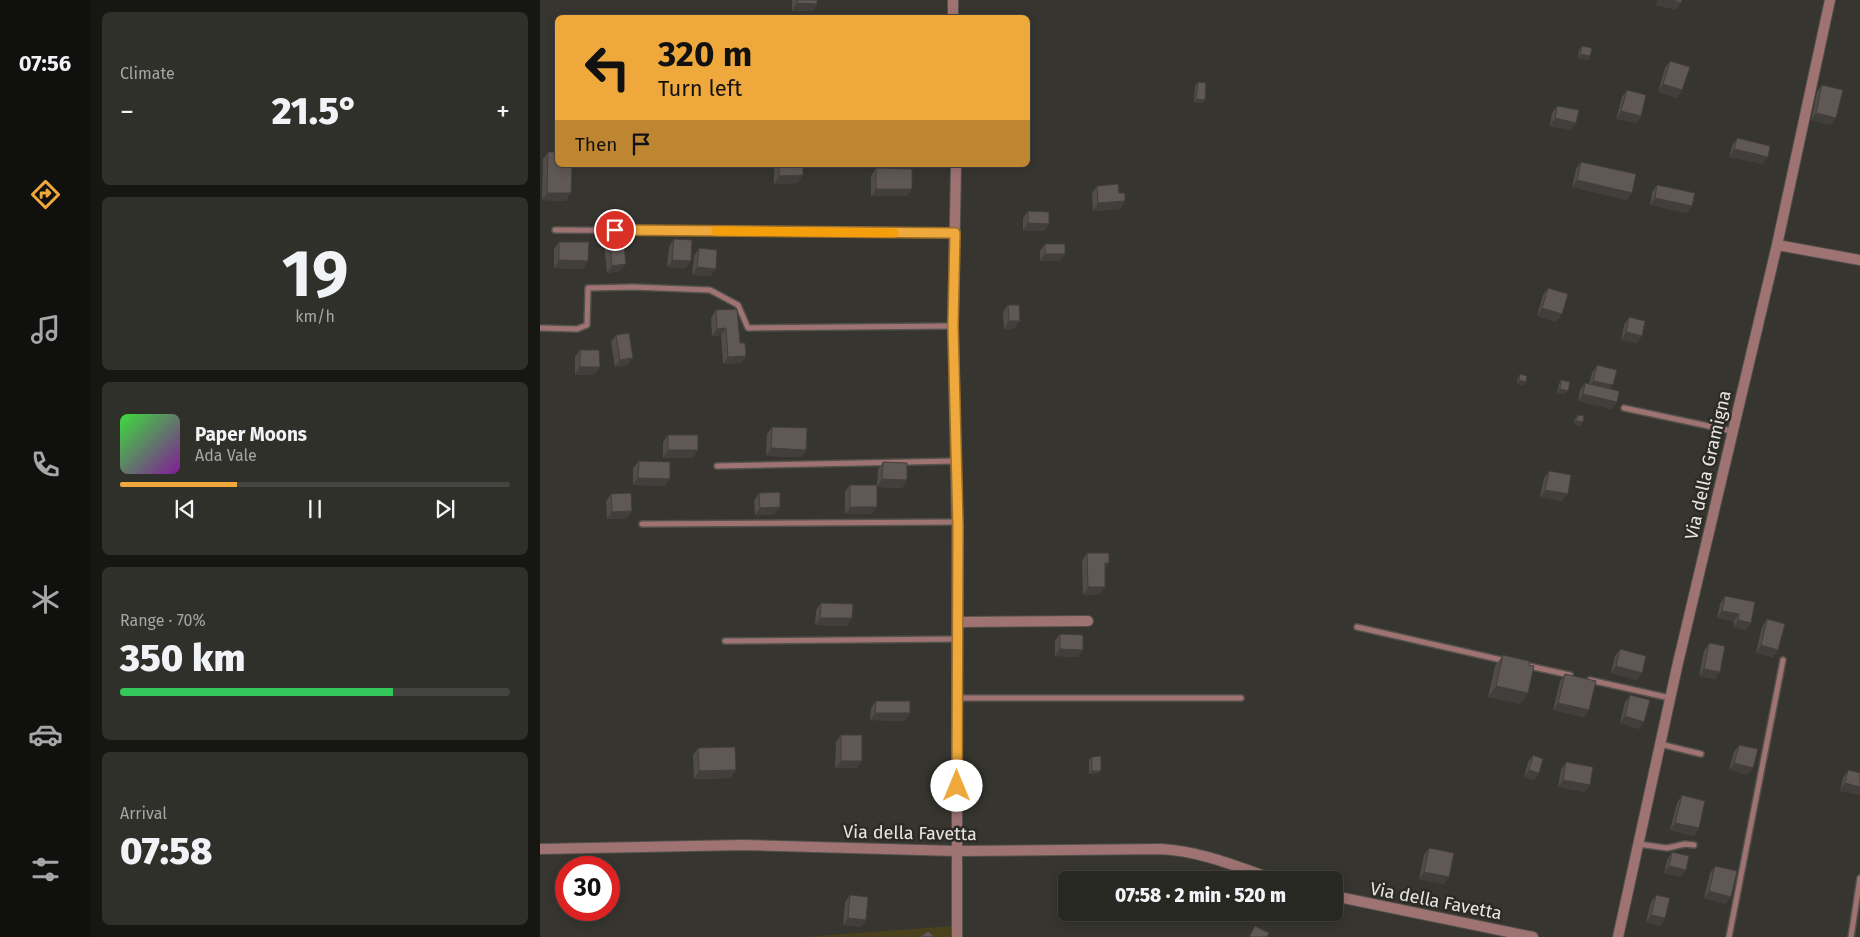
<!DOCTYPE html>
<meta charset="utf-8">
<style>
body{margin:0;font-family:"Fira Sans",sans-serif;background:#30302b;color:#f1f3f6;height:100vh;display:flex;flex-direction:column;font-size:19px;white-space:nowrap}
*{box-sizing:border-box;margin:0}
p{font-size:16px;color:#a5a6a6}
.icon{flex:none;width:28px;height:28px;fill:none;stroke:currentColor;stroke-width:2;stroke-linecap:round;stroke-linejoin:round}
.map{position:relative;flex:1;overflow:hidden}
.sheet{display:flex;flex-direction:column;gap:12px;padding:12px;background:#161613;width:450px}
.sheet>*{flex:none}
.guide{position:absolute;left:15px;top:15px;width:475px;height:152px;border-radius:8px;box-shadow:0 2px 12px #0003,0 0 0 1px #444441;background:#eea83c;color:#111;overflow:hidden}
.speed{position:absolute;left:15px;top:856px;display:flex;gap:10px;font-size:25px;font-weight:700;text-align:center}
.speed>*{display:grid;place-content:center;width:65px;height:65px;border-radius:50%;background:#282823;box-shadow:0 2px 12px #0003,0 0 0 1px #444441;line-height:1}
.speed .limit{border:8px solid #d22;background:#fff;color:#111}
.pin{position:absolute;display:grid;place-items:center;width:42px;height:42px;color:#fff;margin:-21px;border:2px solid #fff;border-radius:50%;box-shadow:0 1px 5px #0007}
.me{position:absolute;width:55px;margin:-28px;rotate:0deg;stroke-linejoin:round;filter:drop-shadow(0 0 4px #0008)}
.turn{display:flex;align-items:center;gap:18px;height:105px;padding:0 20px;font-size:22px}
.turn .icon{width:65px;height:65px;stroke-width:2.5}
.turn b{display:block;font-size:35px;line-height:42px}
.then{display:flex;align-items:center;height:48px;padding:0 20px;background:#0003;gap:10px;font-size:19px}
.big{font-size:38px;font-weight:800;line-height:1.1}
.sheet .widget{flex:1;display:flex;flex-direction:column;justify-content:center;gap:8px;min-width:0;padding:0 18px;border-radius:8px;background:#30302b}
.sheet .dial{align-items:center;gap:0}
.dial b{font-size:65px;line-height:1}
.song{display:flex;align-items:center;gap:15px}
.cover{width:60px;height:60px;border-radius:8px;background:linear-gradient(135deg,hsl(120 70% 55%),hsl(290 70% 35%))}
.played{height:5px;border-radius:2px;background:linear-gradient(90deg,#eea83c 30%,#444441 30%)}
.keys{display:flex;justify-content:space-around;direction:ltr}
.heat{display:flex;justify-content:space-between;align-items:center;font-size:28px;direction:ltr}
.charge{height:8px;border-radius:4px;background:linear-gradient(90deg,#34c759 70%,#444441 0)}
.trip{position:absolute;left:518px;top:871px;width:285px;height:50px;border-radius:8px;background:#282823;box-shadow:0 2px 12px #0003,0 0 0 1px #444441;font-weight:800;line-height:50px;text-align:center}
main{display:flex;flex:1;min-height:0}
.dock{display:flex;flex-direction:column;width:90px;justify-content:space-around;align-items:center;background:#10100e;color:#a5a6a6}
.dock .icon{width:35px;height:35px}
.dock .current{color:#eea83c}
.dock b{font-size:22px;color:#f1f3f6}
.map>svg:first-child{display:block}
.green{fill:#49411b}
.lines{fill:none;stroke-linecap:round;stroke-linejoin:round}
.service-casing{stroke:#52514c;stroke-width:8}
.minor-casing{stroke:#52514c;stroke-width:12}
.service{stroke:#a07373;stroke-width:5}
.minor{stroke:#a07373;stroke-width:10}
.wall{fill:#524c49}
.shaded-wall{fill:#423e3c}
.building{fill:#5f5855;stroke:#423e3c}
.route-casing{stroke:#9b6d27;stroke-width:12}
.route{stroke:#eea83c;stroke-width:9}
.slow{stroke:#f59e0b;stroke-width:9}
.labels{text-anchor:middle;stroke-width:5;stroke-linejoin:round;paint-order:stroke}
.street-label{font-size:18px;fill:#e6e5e2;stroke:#2c2b25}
</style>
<main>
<nav class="dock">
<b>07:56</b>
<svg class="icon current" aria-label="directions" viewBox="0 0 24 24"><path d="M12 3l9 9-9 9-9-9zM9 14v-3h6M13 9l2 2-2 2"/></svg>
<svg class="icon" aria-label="music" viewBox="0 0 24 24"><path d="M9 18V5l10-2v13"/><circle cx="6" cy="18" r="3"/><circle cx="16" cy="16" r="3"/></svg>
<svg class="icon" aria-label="phone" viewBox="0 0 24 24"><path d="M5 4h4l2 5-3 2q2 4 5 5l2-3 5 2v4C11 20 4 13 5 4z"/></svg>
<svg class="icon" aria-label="climate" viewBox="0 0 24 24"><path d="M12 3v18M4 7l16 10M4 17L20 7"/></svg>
<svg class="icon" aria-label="car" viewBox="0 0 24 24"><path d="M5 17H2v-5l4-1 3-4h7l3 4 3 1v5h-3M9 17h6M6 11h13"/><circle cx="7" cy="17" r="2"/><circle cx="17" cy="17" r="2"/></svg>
<svg class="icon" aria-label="filters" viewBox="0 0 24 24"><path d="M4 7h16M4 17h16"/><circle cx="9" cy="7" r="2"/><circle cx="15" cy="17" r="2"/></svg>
</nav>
<section class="sheet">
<div class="widget"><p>Climate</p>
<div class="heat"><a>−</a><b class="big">21.5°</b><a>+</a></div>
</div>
<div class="widget dial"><b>19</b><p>km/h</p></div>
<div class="widget">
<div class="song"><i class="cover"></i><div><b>Paper Moons</b><p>Ada Vale</p></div></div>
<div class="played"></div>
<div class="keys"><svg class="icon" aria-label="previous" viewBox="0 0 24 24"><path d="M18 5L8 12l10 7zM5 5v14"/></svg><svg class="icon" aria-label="pause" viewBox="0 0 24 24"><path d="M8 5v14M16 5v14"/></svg><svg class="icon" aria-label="next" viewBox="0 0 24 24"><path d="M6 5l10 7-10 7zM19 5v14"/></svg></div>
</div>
<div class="widget"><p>Range · 70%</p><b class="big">350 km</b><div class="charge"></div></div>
<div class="widget"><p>Arrival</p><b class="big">07:58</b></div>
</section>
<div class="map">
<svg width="1320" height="937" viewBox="0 0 1320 937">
<rect width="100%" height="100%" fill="#36352f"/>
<!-- green -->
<path class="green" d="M412,926V937H264Z"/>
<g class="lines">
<defs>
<path id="service" d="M15,230L414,233
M0,328L37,329L47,325L48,288L93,287L170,290L198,305L208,328L413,326
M1084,408L1192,431
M177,466L416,461
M102,524L417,522
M817,627L966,661
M185,641L417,639
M989,666L1030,675
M1050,680L1130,698
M417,698H701
M1120,744L1161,754
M1098,844L1127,848L1145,844L1154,845
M1189,937L1243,660
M1311,937L1320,878"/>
<path id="minor" d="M413,0V18
M416,165L413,326L417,526V937
M1237,245L1320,260
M417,622L548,621
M0,849L203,845L416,851L621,849C661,851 698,867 736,880
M794,896L993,937
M1078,937L1137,667L1237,245L1290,0"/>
</defs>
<!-- service casing -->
<use href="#service" class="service-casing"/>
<!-- minor casing -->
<use href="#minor" class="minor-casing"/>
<!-- service -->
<use href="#service" class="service"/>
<!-- minor -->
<use href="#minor" class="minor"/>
</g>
<!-- wall -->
<path class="wall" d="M252,0H277V4L272,11H252Z
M1042,46L1050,56L1048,60L1038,58L1039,50Z
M1130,61L1142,90L1137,98L1118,92L1125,68Z
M658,82L665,100L662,103H654L655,86Z
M1282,85L1291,125L1271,120L1277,92Z
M1087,90L1101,116L1096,123L1076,119L1082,97Z
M1017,106L1031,130L1010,126L1012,113Z
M1197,138L1223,164L1189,157L1192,146Z
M8,152L26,201L2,200L3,159Z
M1041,162L1087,200L1032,187L1036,169Z
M234,165H263L258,183L234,184Z
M336,168L372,189L367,196H331V176Z
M1117,185L1147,213L1110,205L1112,192Z
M557,186L579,193L585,201L580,209L553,211L552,193Z
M488,211L509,224L504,231H483V218Z
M69,237L84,251L80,271L67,273L64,244Z
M134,239L146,268L127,267L129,247Z
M19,242L43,269L14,268V249Z
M505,244L525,254L520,261H500V251Z
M159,248L171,276L152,275L154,256Z
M1008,288L1016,322L997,316L1003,295Z
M468,305L475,328L464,329L463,312Z
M176,310L206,356L201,363L183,364L181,335L172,336L171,318Z
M1089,317L1097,343L1081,340L1084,325Z
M76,335L88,365L75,367L71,342Z
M40,350L60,367L55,374L35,375V357Z
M1057,365L1071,389L1077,402L1071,409L1038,401L1040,390L1045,383L1049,384L1052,373Z
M980,374L986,382L983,385L977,384L978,378Z
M1021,380L1025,394L1017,393L1019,384Z
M1038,415L1043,422L1040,426L1034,424L1035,419Z
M232,427L266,450L261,457L226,456L227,434Z
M128,435L153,458H123V442Z
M99,461L125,486L93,485V468Z
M343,462L367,480L362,488L337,487L338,469Z
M1009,471L1022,501L1000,497L1004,478Z
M310,485L332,514H305V492Z
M219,493L235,514L215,515L214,501Z
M71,494L92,511L87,518L67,519L66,501Z
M547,553L565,569L560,594L543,595L542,561Z
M1185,596L1215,602L1206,630L1193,627L1194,621L1177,618L1180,604Z
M281,603L307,626L275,625L276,610Z
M1227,619L1238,650L1233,657L1216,653L1222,627Z
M520,634L543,650L538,657L515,656V641Z
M1169,643L1180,672L1175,679L1159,676L1164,651Z
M1080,649L1102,673L1097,680L1071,673L1075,656Z
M963,655L988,693L980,704L948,697L955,666Z
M1025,674L1049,710L1044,717L1013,710L1020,681Z
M1090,695L1099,729L1080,723L1085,702Z
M336,701L370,713L365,721L330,720L331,708Z
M301,735L322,761L317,768H295L296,742Z
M1199,745L1208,775L1189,770L1194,752Z
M158,748L196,770L190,778L154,779L153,755Z
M993,755L999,773L994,780L984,777L988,762Z
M552,757L558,774H549V760Z
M1026,762L1045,792L1018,787L1021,770Z
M1308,770L1320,773V795L1300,791L1303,778Z
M1142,795L1159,828L1154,836L1130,830L1137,803Z
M889,848L904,884L879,879L884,855Z
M1132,852L1141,877L1124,873L1127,860Z
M1175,866L1186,904L1164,898L1170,873Z
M310,895L326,920L321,927L303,925L305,902Z
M1116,895L1125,918L1120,926L1106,922L1111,902Z"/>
<!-- shaded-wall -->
<path class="shaded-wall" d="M1118,0H1130L1141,3L1136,10L1115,5Z
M257,3L277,4L272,11H252Z
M1040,54L1050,56L1048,60L1038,58Z
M1123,84L1142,90L1137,98L1118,92Z
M656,99L665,100L662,103H654Z
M1081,111L1101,116L1096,123L1076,119Z
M1276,113L1296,118L1291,125L1271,120Z
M1015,118L1036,123L1031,130L1010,126Z
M1194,149L1228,157L1223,164L1189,157Z
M263,175L258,183L234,184L239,176Z
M1037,180L1092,193L1087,200L1032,187Z
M336,189H372L367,196H331Z
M7,193H31L26,201L2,200Z
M1115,198L1152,206L1147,213L1110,205Z
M585,201L580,209L553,211L558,203Z
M488,223L509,224L504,231H483Z
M88,245L83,252L84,246Z
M505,254H525L520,261H500Z
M19,260L48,261L43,269L14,268Z
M132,260L151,261L146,268L127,267Z
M86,264L80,271L67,273L72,266Z
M157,267L176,269L171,276L152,275Z
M1002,308L1022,314L1016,322L997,316Z
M469,321H480L475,328L464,329Z
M186,328L181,335L172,336L177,329Z
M1086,332L1102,336L1097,343L1081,340Z
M206,356L201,363L183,364L188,357Z
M93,358L88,365L75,367L80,360Z
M40,367H60L55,374L35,375Z
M979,380L986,382L983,385L977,384Z
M1053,381L1073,385L1068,393L1048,388Z
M1020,389L1028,391L1025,394L1017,393Z
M1043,394L1077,402L1071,409L1038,401Z
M1036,421L1043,422L1040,426L1034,424Z
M231,448L266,450L261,457L226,456Z
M128,450H158L153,458H123Z
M98,478L130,479L125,486L93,485Z
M342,479L367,480L362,488L337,487Z
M1005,490L1028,494L1022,501L1000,497Z
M240,507L235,514L215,515L220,508Z
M310,507H337L332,514H305Z
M92,511L87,518L67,519L72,512Z
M565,563H569L564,570Z
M548,587H565L560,594L543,595Z
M1182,611L1199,614L1194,621L1177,618Z
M280,618H312L307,626L275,625Z
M1198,620L1211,623L1206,630L1193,627Z
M1221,645L1238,650L1233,657L1216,653Z
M520,649L543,650L538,657L515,656Z
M1076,666L1102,673L1097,680L1071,673Z
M1164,669L1180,672L1175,679L1159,676Z
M956,686L988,693L980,704L948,697Z
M1018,703L1049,710L1044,717L1013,710Z
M335,713H370L365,721L330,720Z
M1085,716L1104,722L1099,729L1080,723Z
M301,761H322L317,768H295Z
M1194,763L1213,768L1208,775L1189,770Z
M196,770L190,778L154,779L159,771Z
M989,770L999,773L994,780L984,777Z
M552,771H561L558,774H549Z
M1023,780L1050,785L1045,792L1018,787Z
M1305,783L1320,787V795L1300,791Z
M1135,823L1159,828L1154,836L1130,830Z
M1129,866L1146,870L1141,877L1124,873Z
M884,872L909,877L904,884L879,879Z
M1169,891L1191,897L1186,904L1164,898Z
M1111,915L1125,918L1120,926L1106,922Z
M308,918L326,920L321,927L303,925Z"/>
<!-- building -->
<path class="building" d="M257,0H277V4L257,3Z
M1130,0H1142L1141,3Z
M1042,46L1052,48L1050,56L1040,54Z
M1130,61L1150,67L1142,90L1123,84Z
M658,82L666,83L665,100L656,99Z
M1282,85L1303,90L1296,118L1276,113Z
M1087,90L1106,95L1101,116L1081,111Z
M1017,106L1039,110L1036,123L1015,118Z
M1197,138L1230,146L1228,157L1194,149Z
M8,152H18V165H32L31,193H7Z
M1041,162L1096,174L1092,193L1037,180Z
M239,165H263V175L239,176Z
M336,168L372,169V189H336Z
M578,184L579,193H585V201L558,203L557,186Z
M1117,185L1155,193L1152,206L1115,198Z
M488,211L509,212V224L488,223Z
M88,236V245L84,246L86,264L72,266L69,237Z
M134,239L152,240L151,261L132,260Z
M19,242H49L48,261L19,260Z
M505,244H525V254H505Z
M159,248L177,250L176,269L157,267Z
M1008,288L1028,294L1022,314L1002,308Z
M468,305H479L480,321H469Z
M197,309L200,343H205L206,356L188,357L186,328L177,329L176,310Z
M1089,317L1105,321L1102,336L1086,332Z
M89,333L93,358L80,360L76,335Z
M40,350H59L60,367H40Z
M1057,365L1077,370L1073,385L1053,381Z
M980,374L987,376L986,382L979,380Z
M1021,380L1030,382L1028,391L1020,389Z
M1045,383L1079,391L1077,402L1043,394Z
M1038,415L1044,416L1043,422L1036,421Z
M232,427L267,428L266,450L231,448Z
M128,435H158V450H128Z
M99,461L130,462V479L98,478Z
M343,462L367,463V480L342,479Z
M1009,471L1031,475L1028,494L1005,490Z
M310,485H337V507H310Z
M240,492V507L220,508L219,493Z
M91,493L92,511L72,512L71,494Z
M547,553H569V563H565V587H548Z
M1185,596L1215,602L1211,623L1198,620L1199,614L1182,611Z
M281,603L313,604L312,618H280Z
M1227,619L1245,624L1238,650L1221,645Z
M520,634L543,635V650L520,649Z
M1169,643L1185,646L1180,672L1164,669Z
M1080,649L1106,656L1102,673L1076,666Z
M963,655L989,661V665L994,666L988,693L956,686Z
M1025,674L1056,681L1049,710L1018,703Z
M1090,695L1110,700L1104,722L1085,716Z
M336,701H370V713H335Z
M301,735H322V761H301Z
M1199,745L1218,749L1213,768L1194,763Z
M195,747L196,770L159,771L158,748Z
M993,755L1003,759L999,773L989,770Z
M561,756V771H552V757Z
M1026,762L1053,767L1050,785L1023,780Z
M1308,770L1320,773V787L1305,783Z
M1142,795L1165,801L1159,828L1135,823Z
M889,848L914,853L909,877L884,872Z
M1132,852L1149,856L1146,870L1129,866Z
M1175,866L1197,871L1191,897L1169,891Z
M310,895L328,897L326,920L308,918Z
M1116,895L1130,898L1125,918L1111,915Z
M715,926L729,933L727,937H709Z
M388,931L395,937H380Z"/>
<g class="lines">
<defs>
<path id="route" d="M75,230L415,233L413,326L418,526L417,786"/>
</defs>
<!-- route casing -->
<use href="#route" class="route-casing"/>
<!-- route -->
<use href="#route" class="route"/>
<!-- slow -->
<path class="slow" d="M176,231L354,233"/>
</g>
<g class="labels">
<!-- street labels -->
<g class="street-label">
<text transform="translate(1168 465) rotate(-77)" y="6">Via della Gramigna</text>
<text transform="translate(370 833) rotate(1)" y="6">Via della Favetta</text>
<text transform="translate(896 901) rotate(11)" y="6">Via della Favetta</text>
</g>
</g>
</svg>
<div class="speed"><div class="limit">30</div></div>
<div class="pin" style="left:75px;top:230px;background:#d93025"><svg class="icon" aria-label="arrive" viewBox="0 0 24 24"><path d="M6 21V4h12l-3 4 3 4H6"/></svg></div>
<svg class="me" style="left:417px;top:786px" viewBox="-20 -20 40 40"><circle r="19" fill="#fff"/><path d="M0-13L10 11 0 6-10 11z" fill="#eea83c"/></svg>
<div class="trip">07:58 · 2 min · 520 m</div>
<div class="guide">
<div class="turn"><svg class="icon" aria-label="left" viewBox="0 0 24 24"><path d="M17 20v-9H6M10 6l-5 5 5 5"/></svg><div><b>320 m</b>Turn left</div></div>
<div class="then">Then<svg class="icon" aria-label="arrive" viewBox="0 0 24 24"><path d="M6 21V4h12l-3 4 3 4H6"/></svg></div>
</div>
</div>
</main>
